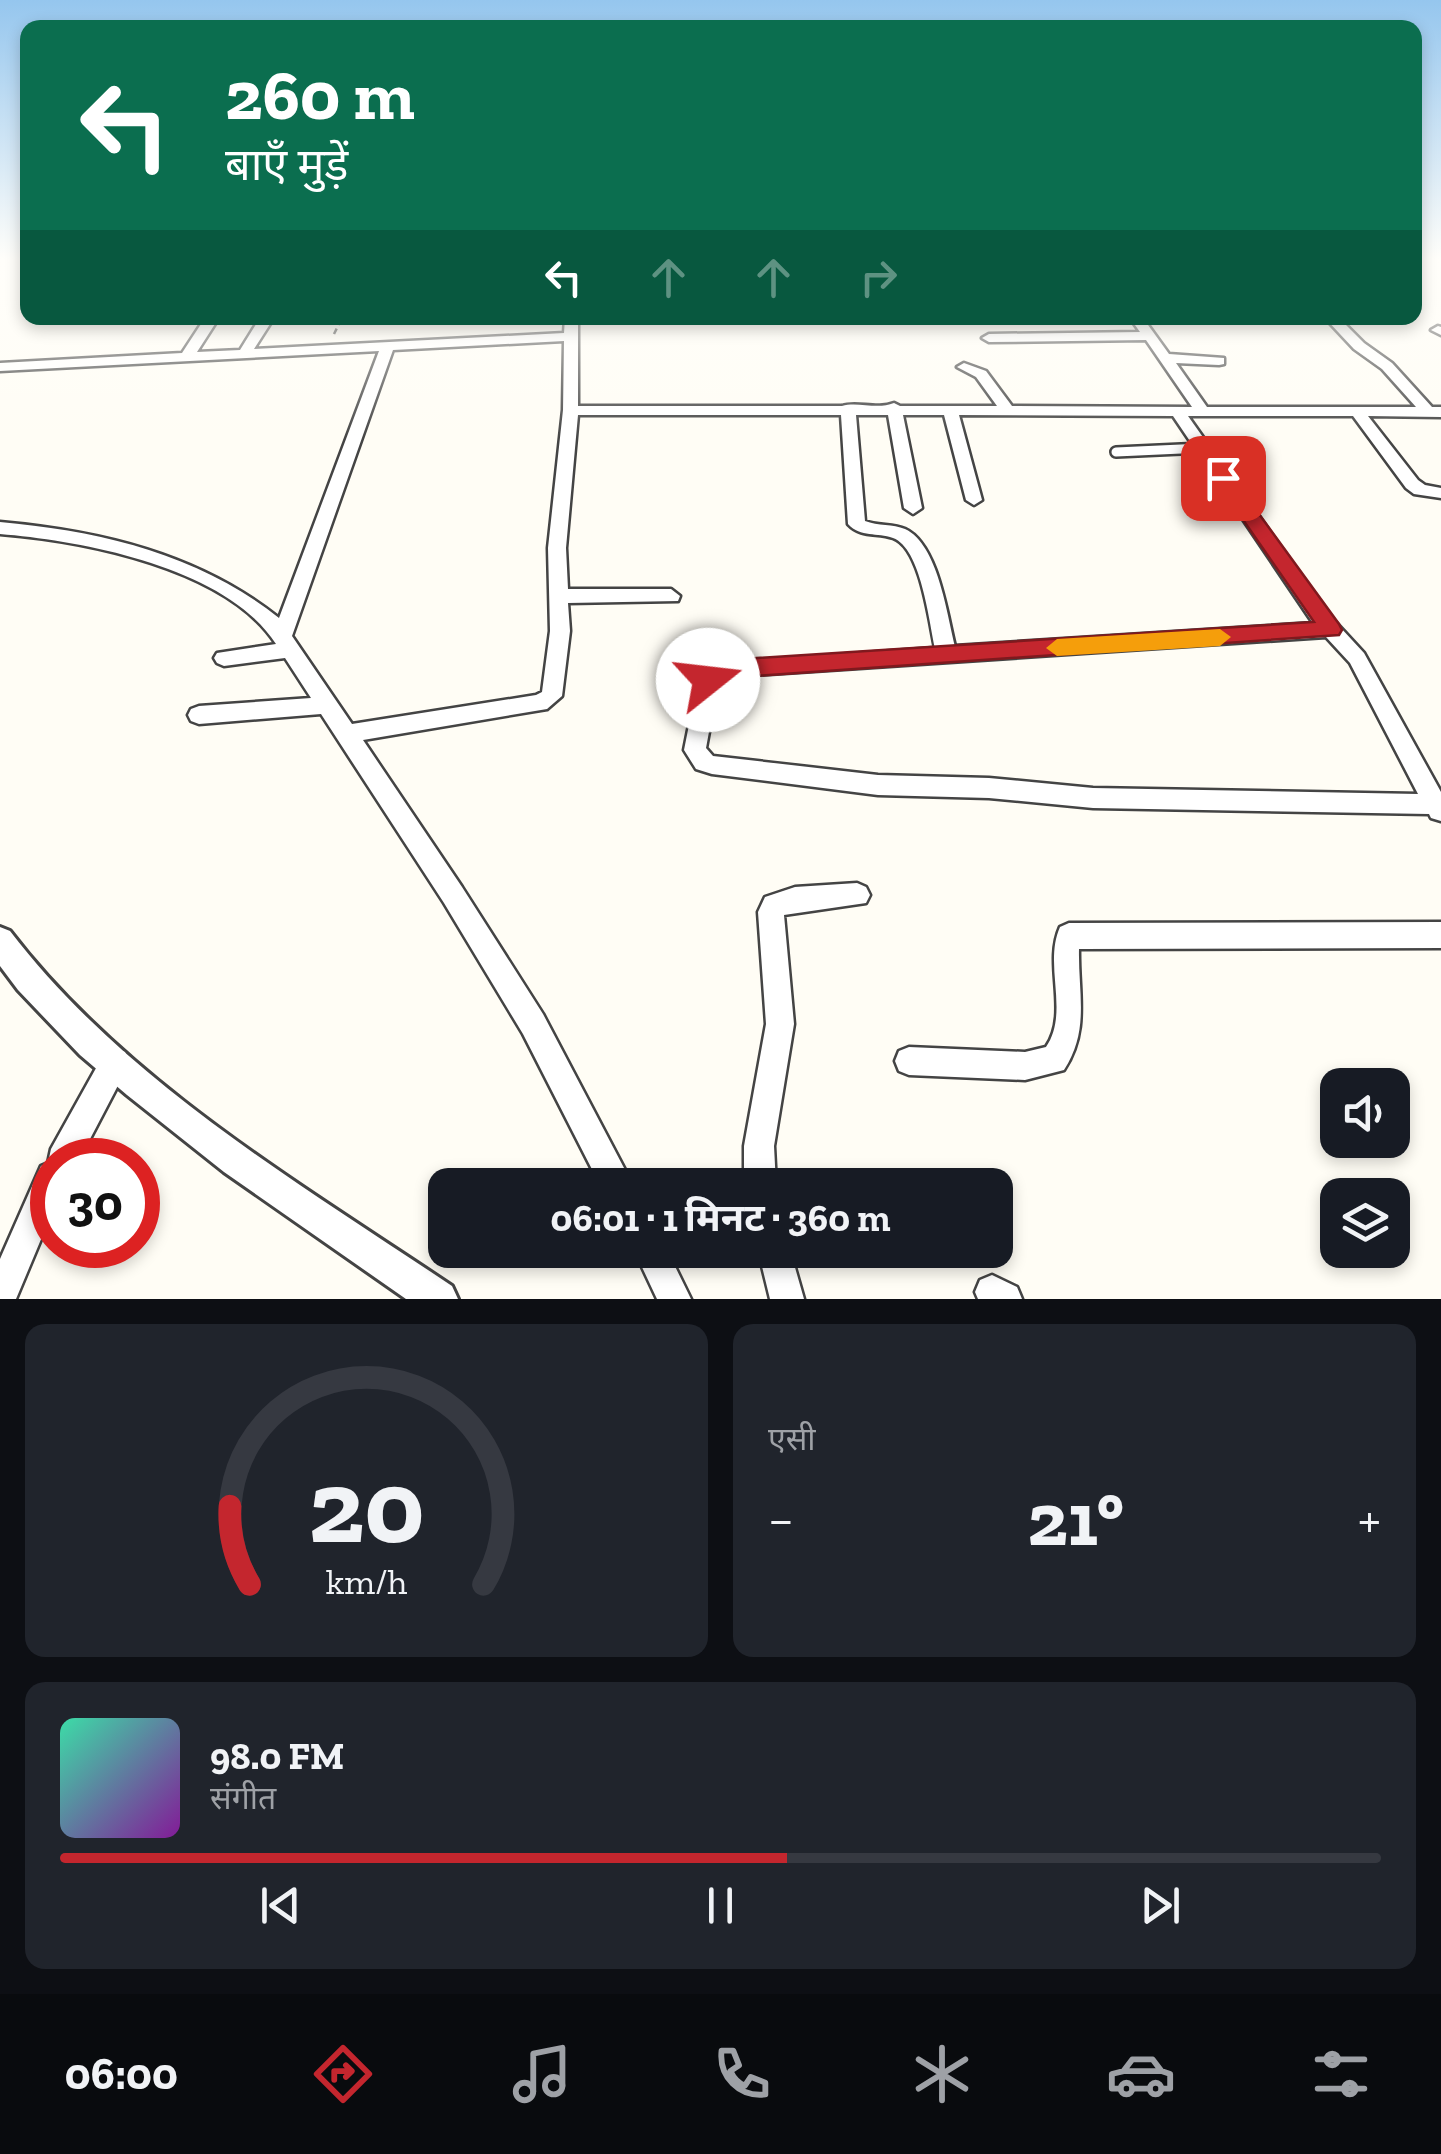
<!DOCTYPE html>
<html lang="hi">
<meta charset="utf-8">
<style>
body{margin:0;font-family:"Zilla Slab","Noto Sans Devanagari",serif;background:#20242c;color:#f1f3f6;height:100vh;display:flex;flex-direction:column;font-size:38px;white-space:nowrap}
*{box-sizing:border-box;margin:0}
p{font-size:32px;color:#9ea1a6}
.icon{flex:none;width:55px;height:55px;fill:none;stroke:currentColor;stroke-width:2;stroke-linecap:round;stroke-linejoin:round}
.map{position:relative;height:1299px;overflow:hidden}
.panel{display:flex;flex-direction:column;gap:25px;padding:25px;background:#0d0f14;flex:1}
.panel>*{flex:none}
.hud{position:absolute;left:20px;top:20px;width:1402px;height:305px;border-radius:20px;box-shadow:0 5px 15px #0003;background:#0b6e4f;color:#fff;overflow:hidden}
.fabs{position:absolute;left:1320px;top:1068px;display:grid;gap:20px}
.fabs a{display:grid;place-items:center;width:90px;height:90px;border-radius:20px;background:#171b24;box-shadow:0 5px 15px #0003;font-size:50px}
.speed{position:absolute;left:30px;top:1138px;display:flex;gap:20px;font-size:50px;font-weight:700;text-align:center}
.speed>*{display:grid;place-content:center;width:130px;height:130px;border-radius:50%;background:#171b24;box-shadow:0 5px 15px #0003;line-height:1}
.speed .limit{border:15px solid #d22;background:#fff;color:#111}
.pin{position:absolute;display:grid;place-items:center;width:85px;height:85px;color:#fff;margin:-42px;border-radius:20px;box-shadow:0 5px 15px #0006}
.me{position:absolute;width:110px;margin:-55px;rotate:74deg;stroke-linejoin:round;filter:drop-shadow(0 0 8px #0008)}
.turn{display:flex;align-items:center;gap:35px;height:210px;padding:0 40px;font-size:45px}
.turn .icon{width:130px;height:130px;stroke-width:2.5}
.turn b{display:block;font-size:70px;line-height:85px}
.lanes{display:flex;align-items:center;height:95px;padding:0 40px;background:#0003;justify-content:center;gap:50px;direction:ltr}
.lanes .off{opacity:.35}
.big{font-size:75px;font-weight:700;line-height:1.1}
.panel .widget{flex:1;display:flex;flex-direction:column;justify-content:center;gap:15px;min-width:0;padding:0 35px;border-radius:20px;background:#20242c}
.panel .dial{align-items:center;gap:0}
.dial svg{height:260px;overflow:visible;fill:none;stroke:#363941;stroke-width:7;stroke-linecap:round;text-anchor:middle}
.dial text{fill:#f1f3f6;stroke:none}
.song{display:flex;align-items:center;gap:30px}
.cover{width:120px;height:120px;border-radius:15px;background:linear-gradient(135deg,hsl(160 70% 55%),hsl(290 70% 35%))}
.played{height:10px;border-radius:5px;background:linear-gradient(90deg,#c4262e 55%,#363941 55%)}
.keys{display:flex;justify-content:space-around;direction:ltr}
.heat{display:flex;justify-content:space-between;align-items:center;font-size:55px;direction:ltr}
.panel .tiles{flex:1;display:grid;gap:25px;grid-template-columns:1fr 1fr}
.widget:last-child{grid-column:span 2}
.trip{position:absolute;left:428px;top:1168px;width:585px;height:100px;border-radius:20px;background:#171b24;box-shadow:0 5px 15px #0003;font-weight:700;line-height:100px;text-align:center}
.dock{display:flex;height:160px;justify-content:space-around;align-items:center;background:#090b0e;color:#9ea1a6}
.dock .icon{width:70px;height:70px}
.dock .on{color:#c4262e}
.dock b{font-size:45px;color:#f1f3f6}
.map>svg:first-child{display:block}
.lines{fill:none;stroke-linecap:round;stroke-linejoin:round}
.service-casing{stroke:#444;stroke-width:14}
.minor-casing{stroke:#444;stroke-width:5}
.tertiary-casing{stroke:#444;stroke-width:6}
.path{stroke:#333;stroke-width:2.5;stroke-dasharray:6 4;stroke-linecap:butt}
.service{stroke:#fff;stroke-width:9}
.minor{fill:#fff;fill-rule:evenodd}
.tertiary{fill:#fff;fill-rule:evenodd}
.route{fill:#c4262e;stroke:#7f191e;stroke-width:2.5}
.slow{fill:#f59e0b}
</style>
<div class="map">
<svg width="1441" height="1299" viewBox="0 0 1441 1299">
<rect width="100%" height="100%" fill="#fffdf5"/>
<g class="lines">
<defs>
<path id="service" d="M1116,452L1203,448"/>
<path id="minor" d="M565,318H578V406H842C857,401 877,410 894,403L900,406H997L976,377L957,367L964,363L986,371L1012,406L1192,407L1146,340L989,342L982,338L989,334L1140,332L1130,318H1143L1169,354L1224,358V364L1219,365L1176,363L1207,407H1416L1382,369L1354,349L1325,318H1339L1364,343L1392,363L1432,407H1441V417L1368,416L1418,480L1425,485L1441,488V498L1414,494L1406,488L1353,416H1188L1328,614L1364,653L1441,792V821L1431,818L1429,814L1093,808L989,798L878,795L712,774L696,769L684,750L698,680L710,664L935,648C929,621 921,548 893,538C877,532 861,538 848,524L841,415H578L566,548L568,589H671L680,596L678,601L568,603L570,631L562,696L547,709L363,740L462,887L543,1014L633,1185H600L523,1034L444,903L321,714L199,724L191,721L188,715L191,709L199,706L311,698L285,658L224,666L217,663L214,658L217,653L276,644C227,568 85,541 0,534V522C100,531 199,554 279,618L379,351L0,371V363L182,353L203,321L208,320L215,324L197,352L240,350L258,321L263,320L270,324L254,349L564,333ZM564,341L563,410L548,548L550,631L542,692L536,695L352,724L292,636L393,350ZM856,415H888L904,508L913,514L922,508L903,415H944L966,500L974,505L982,500L959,415L1173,416L1313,623L955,646C947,615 938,544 905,529C893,524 878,526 865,521ZM1326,637L1350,663L1418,794L1093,788L989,778L878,775L713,756L706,748L718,683L723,677Z
M1438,326L1441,327V335L1431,330Z
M857,883L866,887L870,895L866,903L784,915L794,1024L774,1146L776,1185H744V1146L766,1024L758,912L765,897L795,887Z
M1441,922V948L1079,949C1078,994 1090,1030 1064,1070L1025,1080L909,1075L899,1071L895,1061L899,1051L909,1047L1025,1052L1046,1047C1070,1012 1043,965 1060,927L1069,923Z
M115,1048L125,1052L129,1062L125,1072L79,1160H52V1213L16,1299H0V1259L41,1166L48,1163L51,1149L105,1052Z
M634,1250H667L691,1299H657Z
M758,1250H790L804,1299H770Z
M992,1275L1017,1287L1022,1299H978L975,1292L980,1280Z"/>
<path id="tertiary" d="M0,927L10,931C125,1081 297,1182 452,1286L458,1299H406L224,1172L127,1095L80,1055L18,990L0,966Z"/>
</defs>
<!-- service casing -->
<use href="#service" class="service-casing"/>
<!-- minor casing -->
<use href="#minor" class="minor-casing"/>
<!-- tertiary casing -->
<use href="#tertiary" class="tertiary-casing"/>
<!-- path -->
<path class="path" d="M334,334L342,318"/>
<!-- service -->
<use href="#service" class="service"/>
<!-- minor -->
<use href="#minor" class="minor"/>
<!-- tertiary -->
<use href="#tertiary" class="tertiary"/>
</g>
<!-- sky -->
<linearGradient id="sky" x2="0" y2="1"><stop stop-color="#95c6ee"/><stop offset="0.59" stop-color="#fffefa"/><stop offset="1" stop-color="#fffefa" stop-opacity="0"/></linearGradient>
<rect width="1441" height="439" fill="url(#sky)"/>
<!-- route -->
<path class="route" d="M1223,472L1230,474L1339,624L1342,630L1339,635L726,678L708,689L696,680L704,666L726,660L1314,622L1214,478Z"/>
<!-- slow -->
<path class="slow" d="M1220,629L1231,637L1220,646L1057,656L1046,648L1057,639Z"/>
</svg>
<div class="fabs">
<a><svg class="icon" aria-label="sound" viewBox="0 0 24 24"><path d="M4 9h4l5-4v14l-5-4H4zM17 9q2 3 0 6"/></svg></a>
<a><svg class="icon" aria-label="layers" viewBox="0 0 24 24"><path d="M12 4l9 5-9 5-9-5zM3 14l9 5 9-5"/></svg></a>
</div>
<div class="speed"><div class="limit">30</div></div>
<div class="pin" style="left:1223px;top:478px;background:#d93025"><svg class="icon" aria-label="arrive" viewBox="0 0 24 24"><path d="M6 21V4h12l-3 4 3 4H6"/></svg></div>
<svg class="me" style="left:708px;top:680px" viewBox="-20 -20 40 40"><circle r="19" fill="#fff"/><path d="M0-13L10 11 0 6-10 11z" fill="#c4262e"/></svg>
<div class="trip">06:01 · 1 मिनट · 360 m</div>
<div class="hud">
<div class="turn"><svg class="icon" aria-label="left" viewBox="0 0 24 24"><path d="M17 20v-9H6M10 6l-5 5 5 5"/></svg><div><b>260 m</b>बाएँ मुड़ें</div></div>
<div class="lanes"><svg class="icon" aria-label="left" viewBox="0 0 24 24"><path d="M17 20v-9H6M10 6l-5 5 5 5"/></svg><svg class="icon off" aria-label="ahead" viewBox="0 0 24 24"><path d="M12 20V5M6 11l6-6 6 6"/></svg><svg class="icon off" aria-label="ahead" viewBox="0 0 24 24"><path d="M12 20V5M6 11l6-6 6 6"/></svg><svg class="icon off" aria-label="right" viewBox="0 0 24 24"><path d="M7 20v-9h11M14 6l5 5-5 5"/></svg></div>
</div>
</div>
<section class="panel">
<div class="tiles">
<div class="widget dial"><svg viewBox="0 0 100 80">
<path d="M14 69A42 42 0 1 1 86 69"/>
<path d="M14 69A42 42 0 0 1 8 45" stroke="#c4262e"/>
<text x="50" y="56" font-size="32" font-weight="700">20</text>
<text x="50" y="72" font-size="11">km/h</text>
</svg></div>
<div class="widget"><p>एसी</p>
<div class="heat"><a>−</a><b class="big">21°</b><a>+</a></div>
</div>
<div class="widget">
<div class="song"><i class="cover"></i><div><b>98.0 FM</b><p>संगीत</p></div></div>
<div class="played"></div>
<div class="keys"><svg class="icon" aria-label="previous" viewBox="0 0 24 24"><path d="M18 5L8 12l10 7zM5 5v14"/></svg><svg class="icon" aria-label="pause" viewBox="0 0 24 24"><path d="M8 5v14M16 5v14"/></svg><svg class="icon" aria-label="next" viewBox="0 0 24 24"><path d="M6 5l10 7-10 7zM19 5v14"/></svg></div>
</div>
</div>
</section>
<nav class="dock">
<b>06:00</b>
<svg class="icon on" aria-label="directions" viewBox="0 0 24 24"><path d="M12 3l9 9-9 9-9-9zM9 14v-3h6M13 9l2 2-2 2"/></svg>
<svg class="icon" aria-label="music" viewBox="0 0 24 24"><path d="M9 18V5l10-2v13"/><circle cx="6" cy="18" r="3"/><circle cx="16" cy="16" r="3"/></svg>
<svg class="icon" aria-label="phone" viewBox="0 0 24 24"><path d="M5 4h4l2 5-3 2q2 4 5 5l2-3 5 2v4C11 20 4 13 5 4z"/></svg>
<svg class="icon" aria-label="climate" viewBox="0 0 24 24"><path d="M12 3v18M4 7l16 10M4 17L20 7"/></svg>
<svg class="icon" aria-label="car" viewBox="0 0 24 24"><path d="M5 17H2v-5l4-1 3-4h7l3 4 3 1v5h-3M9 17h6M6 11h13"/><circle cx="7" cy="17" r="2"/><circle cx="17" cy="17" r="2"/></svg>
<svg class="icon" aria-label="filters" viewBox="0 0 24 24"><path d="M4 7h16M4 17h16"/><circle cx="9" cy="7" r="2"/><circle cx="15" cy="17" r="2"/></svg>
</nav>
